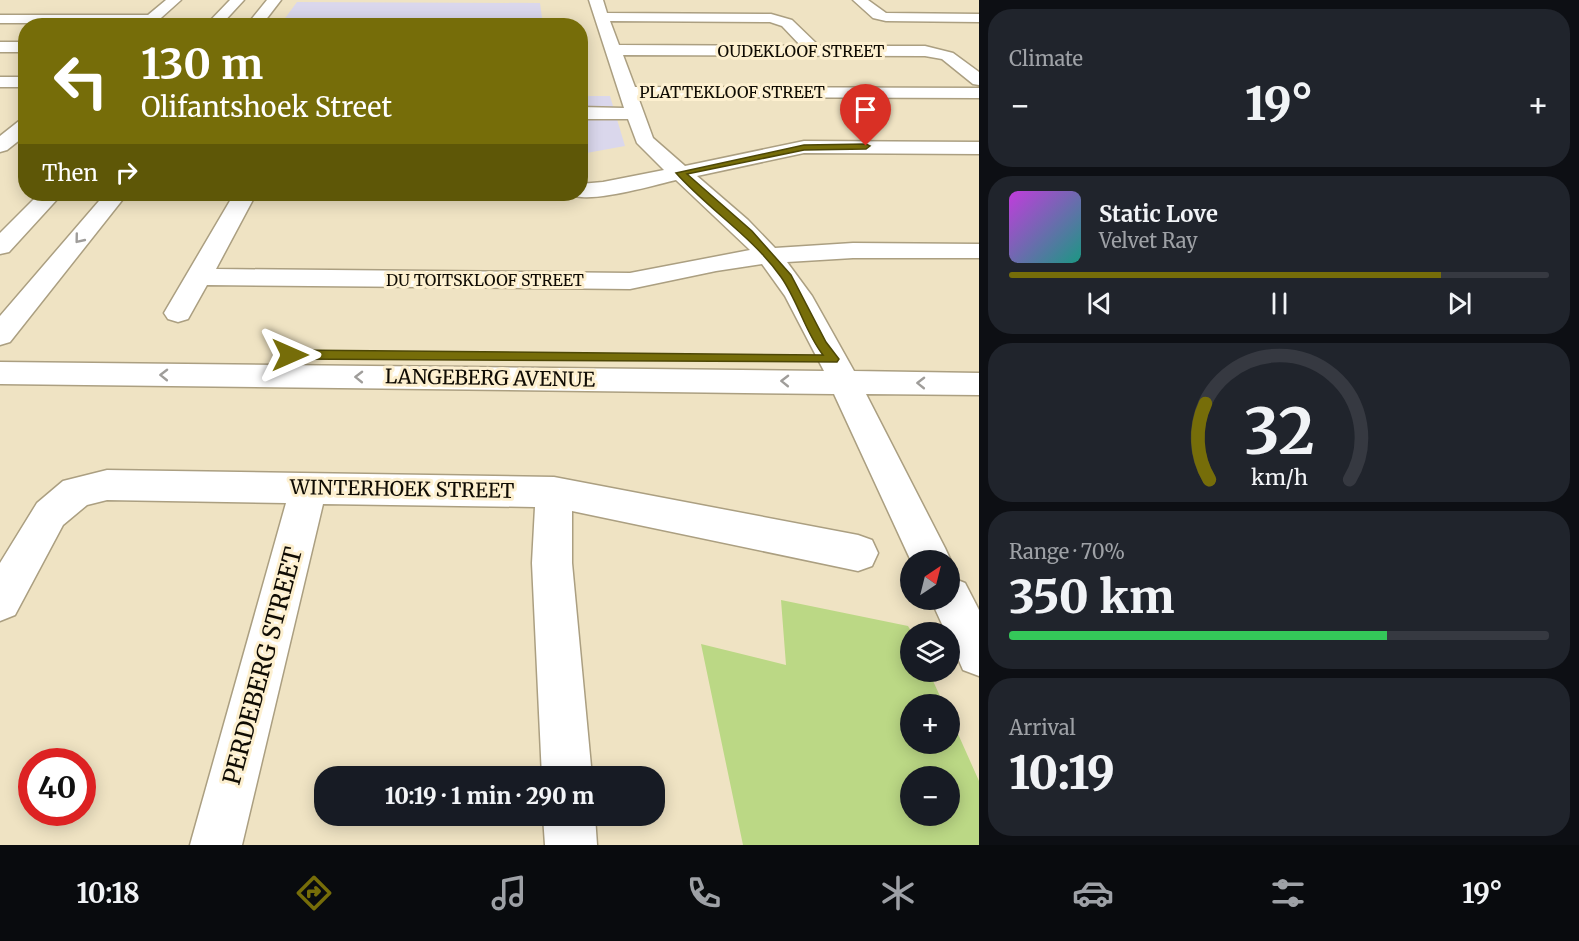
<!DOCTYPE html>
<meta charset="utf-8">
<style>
body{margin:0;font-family:Merriweather,serif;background:#20242c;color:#f1f3f6;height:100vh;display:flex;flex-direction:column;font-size:22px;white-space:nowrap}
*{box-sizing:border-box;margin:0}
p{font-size:20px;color:#9ea1a6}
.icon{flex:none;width:33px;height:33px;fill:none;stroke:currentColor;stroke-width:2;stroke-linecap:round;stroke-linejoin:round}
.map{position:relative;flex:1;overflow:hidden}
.side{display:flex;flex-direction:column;gap:9px;padding:9px;background:#0d0f14;width:600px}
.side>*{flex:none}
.guide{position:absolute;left:18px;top:18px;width:570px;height:183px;border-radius:24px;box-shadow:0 3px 15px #0003;background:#766d09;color:#fff;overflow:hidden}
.needle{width:39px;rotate:35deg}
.controls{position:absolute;left:900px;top:550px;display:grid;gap:12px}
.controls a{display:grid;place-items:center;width:60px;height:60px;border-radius:50%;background:#171b24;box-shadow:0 3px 15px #0003;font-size:30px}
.speed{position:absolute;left:18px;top:748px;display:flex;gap:12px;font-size:30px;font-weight:700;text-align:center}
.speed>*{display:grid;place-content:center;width:78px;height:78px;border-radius:50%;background:#171b24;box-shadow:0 3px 15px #0003;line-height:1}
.speed .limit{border:9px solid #d22;background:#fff;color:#111}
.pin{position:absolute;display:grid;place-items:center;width:51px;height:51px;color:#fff;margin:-62px -26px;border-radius:50% 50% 50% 0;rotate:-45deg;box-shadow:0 0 6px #0007}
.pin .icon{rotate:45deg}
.me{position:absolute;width:66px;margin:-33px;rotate:90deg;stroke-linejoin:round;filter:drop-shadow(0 0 4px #0008)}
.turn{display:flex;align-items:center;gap:21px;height:126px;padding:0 24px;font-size:27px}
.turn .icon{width:78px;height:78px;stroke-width:2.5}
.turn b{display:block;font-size:42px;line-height:51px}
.then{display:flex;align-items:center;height:57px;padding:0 24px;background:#0003;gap:12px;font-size:22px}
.big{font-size:45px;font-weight:800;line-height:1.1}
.side .widget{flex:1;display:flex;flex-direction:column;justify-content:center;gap:9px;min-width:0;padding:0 21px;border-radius:24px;background:#20242c}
.side .dial{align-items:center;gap:0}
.dial svg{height:156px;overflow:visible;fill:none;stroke:#363941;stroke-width:7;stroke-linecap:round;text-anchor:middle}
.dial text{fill:#f1f3f6;stroke:none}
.song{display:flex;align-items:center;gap:18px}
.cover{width:72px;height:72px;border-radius:9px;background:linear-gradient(135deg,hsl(290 70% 55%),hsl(170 70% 35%))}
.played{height:6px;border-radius:3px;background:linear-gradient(90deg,#766d09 80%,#363941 80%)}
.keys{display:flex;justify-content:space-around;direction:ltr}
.heat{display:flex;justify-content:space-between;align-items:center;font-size:33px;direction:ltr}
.charge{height:9px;border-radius:4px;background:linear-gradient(90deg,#34c759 70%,#363941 0)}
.trip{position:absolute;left:314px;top:766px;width:351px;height:60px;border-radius:24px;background:#171b24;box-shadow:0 3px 15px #0003;font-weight:800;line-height:60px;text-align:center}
.tab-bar{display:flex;height:96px;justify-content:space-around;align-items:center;background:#090b0e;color:#9ea1a6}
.tab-bar .icon{width:42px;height:42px}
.tab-bar .selected{color:#766d09}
.tab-bar b{font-size:27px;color:#f1f3f6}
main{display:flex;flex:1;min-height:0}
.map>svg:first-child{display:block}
.education{fill:#dad7ec}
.green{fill:#bbd885;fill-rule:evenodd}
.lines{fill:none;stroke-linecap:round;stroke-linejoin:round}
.minor-casing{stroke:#ab9f81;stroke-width:3}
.minor{fill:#fff;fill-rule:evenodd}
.oneway{stroke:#9f9d9a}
.route{fill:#766d09;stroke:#4d4706;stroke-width:1.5}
.labels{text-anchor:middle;stroke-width:6;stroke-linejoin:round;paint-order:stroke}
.far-street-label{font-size:16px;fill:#0f0b03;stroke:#fdf0d0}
.street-label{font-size:20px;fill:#0f0b03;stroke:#fdf0d0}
.near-street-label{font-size:24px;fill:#0f0b03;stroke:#fdf0d0}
</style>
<main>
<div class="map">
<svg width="979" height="845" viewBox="0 0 979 845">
<rect width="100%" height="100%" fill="#efe3c3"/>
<!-- education -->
<path class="education" d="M297,2L540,3L543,25H280Z
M581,96H610L625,146L581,154Z"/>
<!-- green -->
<path class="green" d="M781,600L908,626L912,633L910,672H929L944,705H910V744H950V716L979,781V845H743L701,644L786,665ZM910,777H950V816H910Z"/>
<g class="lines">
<defs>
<path id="minor" d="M166,0H181L152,26H136L138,23H0V15H148Z
M230,0H244L220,26H205Z
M267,0H281L261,26H246Z
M589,0H603L607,13L771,14L792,20L819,46H925L953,53L979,72V85L973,84L942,59L925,56L623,55L635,87L979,88V98L638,97L653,138L685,166L804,141L979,142V154L804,153L697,176L748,220L775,248L853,243L979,244V258H853L787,262L812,296L854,371L979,373V395L866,394L945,548L951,561L950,564V561H911L834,394L0,384V362L824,371L785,296L762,264L716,271L630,289L207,285L188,319L178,322L168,319L164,313L234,194H256L216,269L630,273L750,250L676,180C655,185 586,205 571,194H580V184L603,182L664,170L637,143L628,119H580V107L624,108ZM610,21L770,22L782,26L801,46L619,45Z
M853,0H868L886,13L979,14V22L886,21L873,18Z
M0,42H26V52H0Z
M0,77H26V87H0Z
M26,119V135L7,150L0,152V136L19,121Z
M39,194H62L9,252L0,254V233Z
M105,194H127L10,342L0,345V316Z
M107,470L554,477L858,535L872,540L878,553L872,566L858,571L572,511V563L592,777H542L532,563L535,507L323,504L242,845H190L286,503L107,500L87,505L63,525L15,615L0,621V563L37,503L63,481Z
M950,577L965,583L979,610V676L963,670L950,640V633H946L931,600H950Z
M543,816H595L597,845H545Z"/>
</defs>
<!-- minor casing -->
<use href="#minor" class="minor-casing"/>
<!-- minor -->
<use href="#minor" class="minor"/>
</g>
<!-- one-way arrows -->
<defs><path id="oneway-chevron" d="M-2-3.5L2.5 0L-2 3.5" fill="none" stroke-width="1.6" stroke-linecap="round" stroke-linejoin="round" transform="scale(1.5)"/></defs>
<g class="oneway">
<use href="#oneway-chevron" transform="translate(79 239) rotate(129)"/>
<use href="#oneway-chevron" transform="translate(164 375) rotate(-179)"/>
<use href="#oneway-chevron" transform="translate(359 377) rotate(-179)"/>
<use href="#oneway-chevron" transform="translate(785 381) rotate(-179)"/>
<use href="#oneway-chevron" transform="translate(921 383) rotate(-179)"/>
</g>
<!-- route -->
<path class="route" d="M804,145L866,144L870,146L866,149L804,150L687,174L752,231L791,275L826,342L839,359L837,362L290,359L283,355L290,350L823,355C805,332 798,301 781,277C752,236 709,210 676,173Z"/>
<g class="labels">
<!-- far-street labels -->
<g class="far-street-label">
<text x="801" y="57">OUDEKLOOF STREET</text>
<text x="732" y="98">PLATTEKLOOF STREET</text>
<text x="485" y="286">DU TOITSKLOOF STREET</text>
</g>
<!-- street labels -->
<g class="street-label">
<text transform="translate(490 378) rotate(1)" y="7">LANGEBERG AVENUE</text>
<text transform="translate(402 489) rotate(1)" y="7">WINTERHOEK STREET</text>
</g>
<!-- near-street labels -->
<g class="near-street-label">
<text transform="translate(263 666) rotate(-75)" y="8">PERDEBERG STREET</text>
</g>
</g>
</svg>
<div class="controls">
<a><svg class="needle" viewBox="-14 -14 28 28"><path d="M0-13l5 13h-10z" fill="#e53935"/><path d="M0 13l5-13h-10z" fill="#9ea1a6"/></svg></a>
<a><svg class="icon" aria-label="layers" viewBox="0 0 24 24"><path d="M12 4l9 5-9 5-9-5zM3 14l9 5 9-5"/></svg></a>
<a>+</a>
<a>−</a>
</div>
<div class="speed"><div class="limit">40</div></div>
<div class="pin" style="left:866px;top:146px;background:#d93025"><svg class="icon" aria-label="arrive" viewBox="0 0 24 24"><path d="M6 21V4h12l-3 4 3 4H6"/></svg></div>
<svg class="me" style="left:290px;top:355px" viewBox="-20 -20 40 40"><path d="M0-17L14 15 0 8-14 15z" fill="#766d09" stroke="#fff" stroke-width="4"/></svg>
<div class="trip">10:19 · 1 min · 290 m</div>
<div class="guide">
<div class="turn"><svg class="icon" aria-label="left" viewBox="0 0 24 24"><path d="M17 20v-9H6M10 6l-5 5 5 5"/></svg><div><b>130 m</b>Olifantshoek Street</div></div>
<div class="then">Then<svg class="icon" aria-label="right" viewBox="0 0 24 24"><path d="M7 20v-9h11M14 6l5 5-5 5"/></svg></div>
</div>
</div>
<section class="side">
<div class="widget"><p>Climate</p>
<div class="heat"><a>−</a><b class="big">19°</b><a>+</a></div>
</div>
<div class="widget">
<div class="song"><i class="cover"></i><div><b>Static Love</b><p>Velvet Ray</p></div></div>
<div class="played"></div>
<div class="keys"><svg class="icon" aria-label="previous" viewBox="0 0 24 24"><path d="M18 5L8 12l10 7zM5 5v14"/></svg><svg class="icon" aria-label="pause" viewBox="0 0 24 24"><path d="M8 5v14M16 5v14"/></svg><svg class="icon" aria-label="next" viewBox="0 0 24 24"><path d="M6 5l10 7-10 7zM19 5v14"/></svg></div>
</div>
<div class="widget dial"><svg viewBox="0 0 100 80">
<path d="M14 69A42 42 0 1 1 86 69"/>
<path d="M14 69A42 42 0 0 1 12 30" stroke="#766d09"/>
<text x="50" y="56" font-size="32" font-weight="700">32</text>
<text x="50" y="72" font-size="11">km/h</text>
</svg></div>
<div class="widget"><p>Range · 70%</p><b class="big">350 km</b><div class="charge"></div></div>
<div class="widget"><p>Arrival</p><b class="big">10:19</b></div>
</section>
</main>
<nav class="tab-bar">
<b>10:18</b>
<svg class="icon selected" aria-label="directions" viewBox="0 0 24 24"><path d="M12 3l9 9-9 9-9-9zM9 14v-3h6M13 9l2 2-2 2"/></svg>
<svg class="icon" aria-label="music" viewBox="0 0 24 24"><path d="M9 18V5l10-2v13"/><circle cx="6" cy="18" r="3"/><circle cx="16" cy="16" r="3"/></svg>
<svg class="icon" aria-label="phone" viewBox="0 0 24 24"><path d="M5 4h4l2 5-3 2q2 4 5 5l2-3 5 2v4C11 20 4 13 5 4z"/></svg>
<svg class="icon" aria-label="climate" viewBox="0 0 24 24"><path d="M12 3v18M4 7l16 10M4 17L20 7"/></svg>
<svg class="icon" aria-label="car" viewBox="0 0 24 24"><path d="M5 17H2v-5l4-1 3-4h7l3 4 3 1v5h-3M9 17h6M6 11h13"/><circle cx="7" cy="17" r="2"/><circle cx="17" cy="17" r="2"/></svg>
<svg class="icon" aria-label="filters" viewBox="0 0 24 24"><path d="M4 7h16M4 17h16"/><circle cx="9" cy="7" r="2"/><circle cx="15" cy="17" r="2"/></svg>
<b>19°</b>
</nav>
